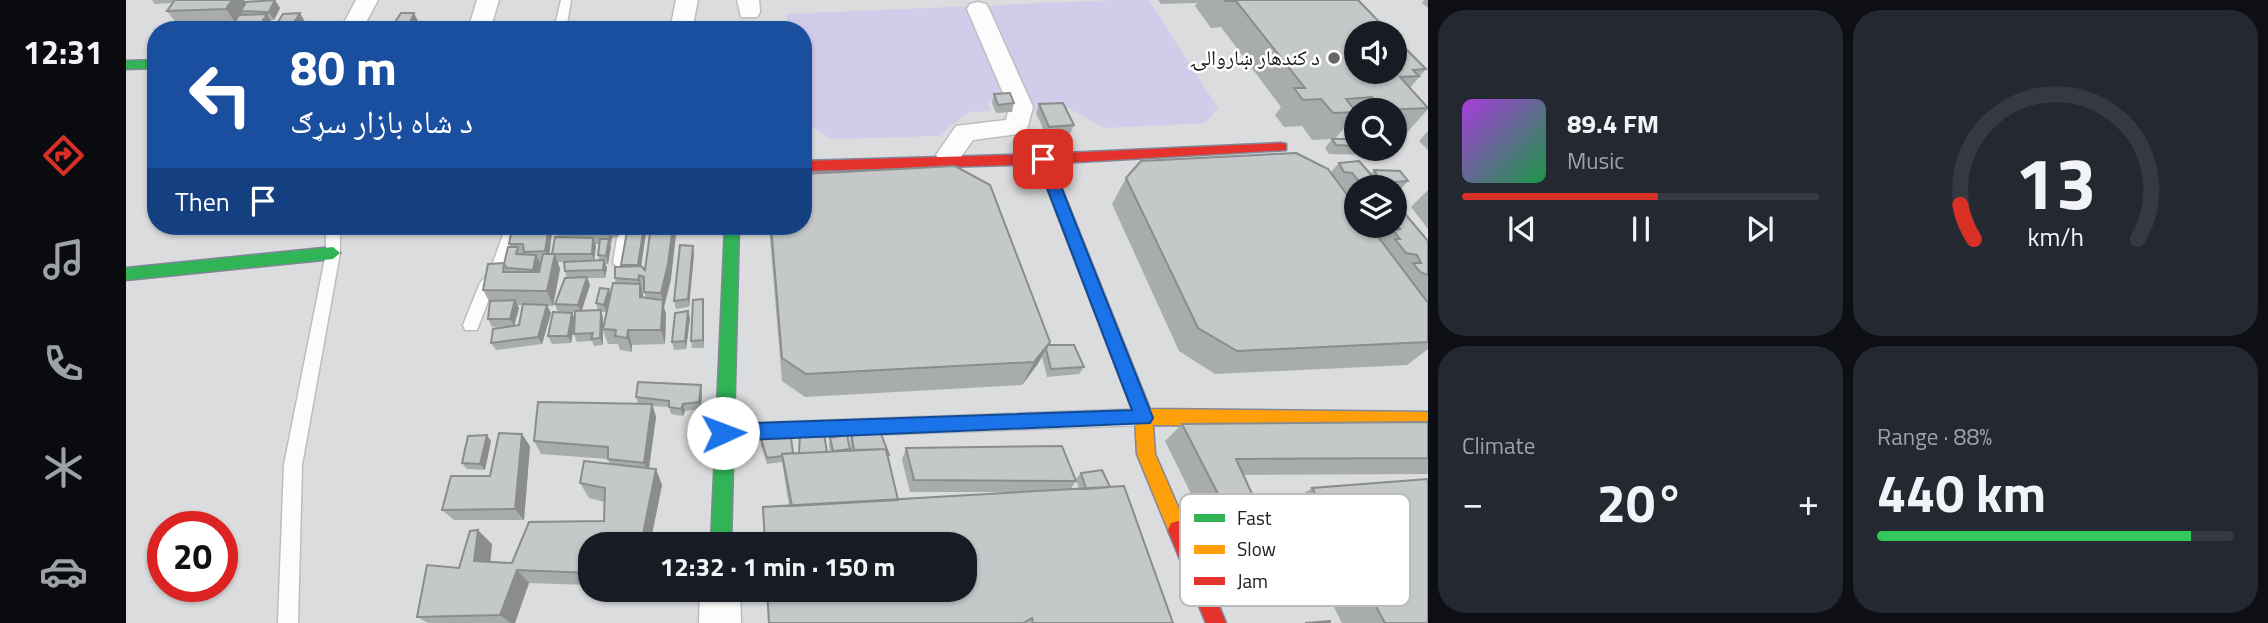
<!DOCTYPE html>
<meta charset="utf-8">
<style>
body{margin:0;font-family:"Titillium Web","Noto Naskh Arabic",sans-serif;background:#242831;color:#f1f3f6;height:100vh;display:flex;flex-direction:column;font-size:26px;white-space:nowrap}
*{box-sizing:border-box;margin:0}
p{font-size:23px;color:#9ea1a6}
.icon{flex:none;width:38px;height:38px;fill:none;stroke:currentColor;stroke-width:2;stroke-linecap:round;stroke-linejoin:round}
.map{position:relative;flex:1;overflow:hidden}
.side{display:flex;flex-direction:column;gap:10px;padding:10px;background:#0d0f14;width:840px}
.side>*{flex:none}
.banner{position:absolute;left:21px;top:21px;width:665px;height:214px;border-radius:28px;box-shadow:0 2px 5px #0004;background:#1a4fa0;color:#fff;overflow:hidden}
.tools{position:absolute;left:1218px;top:21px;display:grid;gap:14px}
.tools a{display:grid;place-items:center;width:63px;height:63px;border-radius:50%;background:#171b24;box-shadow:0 2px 5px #0004;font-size:35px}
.speed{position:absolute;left:21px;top:511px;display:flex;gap:14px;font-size:35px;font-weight:700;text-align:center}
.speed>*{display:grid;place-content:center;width:91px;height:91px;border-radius:50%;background:#171b24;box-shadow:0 2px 5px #0004;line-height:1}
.speed .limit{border:10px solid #d22;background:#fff;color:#111}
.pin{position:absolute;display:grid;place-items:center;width:60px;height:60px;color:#fff;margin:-30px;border-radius:14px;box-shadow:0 4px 10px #0006}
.me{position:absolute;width:77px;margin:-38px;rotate:88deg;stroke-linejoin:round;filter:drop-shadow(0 0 5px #0008)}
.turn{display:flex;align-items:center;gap:24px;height:147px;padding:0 28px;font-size:32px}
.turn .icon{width:91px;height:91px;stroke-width:2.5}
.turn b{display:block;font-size:49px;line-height:60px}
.then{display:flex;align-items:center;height:66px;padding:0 28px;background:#0003;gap:14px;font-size:26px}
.big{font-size:52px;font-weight:700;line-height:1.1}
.side .widget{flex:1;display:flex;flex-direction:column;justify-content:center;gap:10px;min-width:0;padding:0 24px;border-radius:28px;background:#242831}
.side .dial{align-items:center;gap:0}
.dial svg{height:182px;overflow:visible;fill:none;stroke:#363941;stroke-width:7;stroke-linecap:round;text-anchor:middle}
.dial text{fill:#f1f3f6;stroke:none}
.song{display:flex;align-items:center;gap:21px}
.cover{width:84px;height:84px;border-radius:10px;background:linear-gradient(135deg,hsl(280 70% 55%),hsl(140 70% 35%))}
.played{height:7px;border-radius:4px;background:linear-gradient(90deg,#d93025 55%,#363941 55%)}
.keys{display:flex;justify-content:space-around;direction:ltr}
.heat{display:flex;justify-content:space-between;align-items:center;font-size:38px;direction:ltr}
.charge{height:10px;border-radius:5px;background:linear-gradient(90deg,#34c759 88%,#363941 0)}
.side .tiles{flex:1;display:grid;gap:10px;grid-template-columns:repeat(2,1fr)}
.trip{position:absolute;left:452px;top:532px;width:399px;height:70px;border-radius:28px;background:#171b24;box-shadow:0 2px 5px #0004;font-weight:700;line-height:70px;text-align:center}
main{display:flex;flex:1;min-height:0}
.menu{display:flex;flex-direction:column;width:126px;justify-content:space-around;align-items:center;background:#090b0e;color:#9ea1a6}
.menu .icon{width:49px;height:49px}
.menu .current{color:#d93025}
.menu b{font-size:32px;color:#f1f3f6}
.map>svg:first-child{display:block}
.residential{fill:#dadcdd;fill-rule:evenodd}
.grass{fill:#d0ccea}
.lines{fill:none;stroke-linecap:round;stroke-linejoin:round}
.lane-casing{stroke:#bcbdbe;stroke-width:3}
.street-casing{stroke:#bcbdbe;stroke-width:3}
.fast-casing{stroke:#828798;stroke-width:3}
.slow-casing{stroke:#828798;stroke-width:3}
.jam-casing{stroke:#828798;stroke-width:3}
.lane{fill:#fcfcfc;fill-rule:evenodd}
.street{fill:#fcfcfc;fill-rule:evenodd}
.fast{fill:#30b455;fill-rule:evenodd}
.slow{fill:#ff9f0a;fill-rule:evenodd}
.jam{fill:#e5322d;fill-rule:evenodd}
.wall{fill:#a9acad;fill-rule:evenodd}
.shaded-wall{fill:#8a8c8d}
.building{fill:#c5c8c9;stroke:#8a8c8d;stroke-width:2}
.route{fill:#1a73e8;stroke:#114b97;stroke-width:2}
.poi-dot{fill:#666768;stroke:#fff;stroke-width:2.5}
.labels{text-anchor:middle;stroke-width:5;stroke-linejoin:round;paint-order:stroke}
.far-poi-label{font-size:21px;fill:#202020;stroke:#fff;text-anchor:end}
.key{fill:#fff;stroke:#bcbcbc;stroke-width:2}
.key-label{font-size:19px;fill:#202020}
</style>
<main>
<nav class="menu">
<b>12:31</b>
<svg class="icon current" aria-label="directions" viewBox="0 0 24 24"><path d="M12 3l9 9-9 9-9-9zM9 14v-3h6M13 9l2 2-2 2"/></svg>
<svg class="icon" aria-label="music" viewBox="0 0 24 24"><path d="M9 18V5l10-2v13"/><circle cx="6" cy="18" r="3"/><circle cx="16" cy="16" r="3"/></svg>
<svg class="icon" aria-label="phone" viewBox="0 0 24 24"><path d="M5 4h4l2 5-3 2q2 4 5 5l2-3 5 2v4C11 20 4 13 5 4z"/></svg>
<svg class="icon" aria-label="climate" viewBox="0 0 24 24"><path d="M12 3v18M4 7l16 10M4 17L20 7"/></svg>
<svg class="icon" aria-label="car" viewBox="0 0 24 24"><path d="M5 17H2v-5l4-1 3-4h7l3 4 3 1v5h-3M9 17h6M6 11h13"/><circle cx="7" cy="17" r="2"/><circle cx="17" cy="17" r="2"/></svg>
</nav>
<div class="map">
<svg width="1302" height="623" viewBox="0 0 1302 623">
<rect width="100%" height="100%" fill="#e9ecee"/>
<!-- residential -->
<path class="residential" d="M0,0H1302V623H0ZM30,30H677V226H30ZM1230,33H1269V72H1230ZM1230,110H1269V149H1230ZM1230,187H1269V226H1230ZM37,527H96V586H37ZM464,544H838V590H464Z"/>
<!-- grass -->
<path class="grass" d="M992,0H1023L1092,108L1079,123L978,128L942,108L889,110L883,99L862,101L865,111L842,112L813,136L704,139L681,122L677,107V30H663L660,14Z"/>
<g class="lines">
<defs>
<path id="lane" d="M435,0H445L440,30H428Z
M200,226H214V253L176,465L172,623H152L158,465L200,253Z
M380,226H402L400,230L392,232L379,274L368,286L351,330H339L337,325L354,283L364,271Z
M493,226H507L501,263L494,269L487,263Z
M1018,409L1024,411L1027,417L1024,423L1018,425L601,440L595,438L592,432L595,426L601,424Z"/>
<path id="street" d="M230,0H252L236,30H214Z
M351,0H373L364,30H342Z
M550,0H572L566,30H544Z
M611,0H633L634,12L631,17H615Z
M852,2L860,4L863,9L907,107L900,133L847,140L832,161L823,164L814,161L810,155L830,126L880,120L883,107L841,9L844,4Z
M574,590H614L615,623H573Z"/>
<path id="fast" d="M30,60V68L0,69V61Z
M599,226H613L605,544H585Z
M207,247L214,253L207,259L0,280V268Z"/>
<path id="slow" d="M917,154L924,159L1024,409L1302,412V428L1027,425L1029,454L1062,530L1059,537L1052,539L1045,537L1011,454L1009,417L910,159Z"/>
<path id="jam" d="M1155,143L1160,144V150L917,164L677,171V161L917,154Z
M1052,521L1059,523L1100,623H1080L1042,530L1045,523Z"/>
</defs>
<!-- lane casing -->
<use href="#lane" class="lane-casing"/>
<!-- street casing -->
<use href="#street" class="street-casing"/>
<!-- fast casing -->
<use href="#fast" class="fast-casing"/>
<!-- slow casing -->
<use href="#slow" class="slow-casing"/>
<!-- jam casing -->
<use href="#jam" class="jam-casing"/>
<!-- lane -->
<use href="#lane" class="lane"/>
<!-- street -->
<use href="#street" class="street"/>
<!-- fast -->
<use href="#fast" class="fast"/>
<!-- slow -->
<use href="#slow" class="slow"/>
<!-- jam -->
<use href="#jam" class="jam"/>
</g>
<!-- wall -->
<path class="wall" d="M26,0H118L120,3L154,8L148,20H145L146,23L142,30H110L107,25L53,27L41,11L47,3L29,4Z
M1032,0H1232L1300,69L1284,88L1302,107V109L1279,135H1269V110H1230V132L1224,124H1221L1209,139L1186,140L1176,126L1158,127L1149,115L1155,107L1095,27L1085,28L1069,6L1071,3L1035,4Z
M1298,0H1302V8L1296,3Z
M868,94L888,103L886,112L870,113L866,103Z
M913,104L948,125L944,134L920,135L910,113Z
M1302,131V150L1293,141Z
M1206,139H1230V149H1247L1242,155L1203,154L1199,148Z
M1213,163L1245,174L1248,170L1282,181L1274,190H1269V187H1230V226H1269V202L1302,241V349L1281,365L1089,374L1053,351L986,204L1000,178L1204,173Z
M1301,191H1302V229L1285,207Z
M429,226H495L492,237L486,238L484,245L482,264H479L481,268L479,278H461L464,285L455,311L472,310L470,303L485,295L490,284L489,278L495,267L502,226H521L515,266L519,270L545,279L538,307L540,314L539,344L506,345V352L494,350L492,344H482L477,330V345L468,346L466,341L451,342L448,334L449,321L445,343L426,344L422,336L446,313L449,320V312H432L429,304L441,278L439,271L438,262H432L434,269L427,306H421L425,313L416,344L370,350L365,343L385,326L366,327L362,319L364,303L357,290L378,264L384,247L383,244L426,232L423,254H426L432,237ZM469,244H474L472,255L473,260L468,261ZM516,290L518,291L520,298L517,297ZM391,305H397L393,325L388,326L393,308ZM482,305L477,329V318L475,312H480Z
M643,226H677L922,345L958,367L953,374L921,377L916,357L911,365L896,385L679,397L656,381Z
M568,254L563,307L550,309L548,301Z
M578,306V348H566L565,341Z
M562,311L564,318L560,349L548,350L546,342Z
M576,392L575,409L559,411L557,416L545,414L543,407L527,406L530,417L523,468L536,485L524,544H464V585L403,583L389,623H302L291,617L333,568L366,544L364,562L386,563L478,521L479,502L463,498L454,483L484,464L482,459L415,454L408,441L512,404L510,397Z
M1302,422V474L1117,475L1155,557L1131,571L1104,573L1039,441L1056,424Z
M725,432L763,455L762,457L772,500L893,492H784L776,460L780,448L950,481L944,490L953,489L950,479L955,473L1047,623H643L663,506L656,462L641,464L635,446V439L667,453L704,451L703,445L704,438L725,450L724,438Z
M365,441L359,470L341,469L336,463Z
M404,446L398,520H328L316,510L364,476Z
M1186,488L1302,623H1216L1157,507Z"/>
<!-- shaded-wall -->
<path class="shaded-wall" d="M106,0H118L122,7L115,11L117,14L111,25L100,9Z
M149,0L154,8L148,20L143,12Z
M174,13L179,22L173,30H163Z
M288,13L292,21L289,30H281Z
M141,14L146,23L142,30H138L134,25Z
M423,226H424L426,232L423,259L419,251Z
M481,226H483L486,238L485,245L481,229Z
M489,226H495L492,237Z
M518,226H521L514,273L512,265Z
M547,226H551L545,279L538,307L540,314L539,344L535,330L537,301L535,293Z
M467,238L470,246L468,262L466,254Z
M483,239L485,247L482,264L480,256Z
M567,246L568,254L563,307L562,299Z
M429,254L434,269L427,306L421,291Z
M410,255L414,263L411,278L407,270Z
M478,260L481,268L479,278L477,270Z
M513,275L516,290L518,299L514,297V288L512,280Z
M461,277L464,285L455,313L452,305Z
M483,289L485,297L480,312L478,305Z
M577,299L578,306V348L577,340Z
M389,300L393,308L388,326L384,319Z
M421,305L425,313L416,344L412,337Z
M475,310L477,318V345L474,338Z
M562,311L564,318L560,349L559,341Z
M446,313L449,320L445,343L442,336Z
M502,330L506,345V352L501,338Z
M924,342L911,365L896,385L908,362Z
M575,385L576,392L575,409L573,402Z
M526,404L530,417L522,475L518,463Z
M557,404L559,411L557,416L555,409Z
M396,434L404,446L398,520L389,509Z
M361,435L365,441L359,470L354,464Z
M530,469L536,485L524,544H515Z
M352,530L366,544L363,574L348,561Z
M391,570L403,583L389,623H385L374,615Z"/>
<!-- building -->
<path class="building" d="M49,0H106L100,9L41,11Z
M149,0L143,12L115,11L120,2Z
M1099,0H1232L1264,33H1230V72H1269V38L1300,69L1287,70L1293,76L1274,77L1302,108L1257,110L1246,97L1220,99L1230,112L1207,113L1195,99L1177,100L1168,88H1179L1110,1H1099Z
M174,13L163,30H147L157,14Z
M275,13H288L281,30H264Z
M141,14L134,25H107L113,15Z
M884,93L888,103L872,105L868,94Z
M937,103L948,125L923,127L913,104Z
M1206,139H1230V146L1210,145Z
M1170,153L1202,169L1230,207V226H1244L1302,303V342L1111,351L1072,328L1000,178L1015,161Z
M1233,161L1256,187H1238L1226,173L1218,172L1213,163Z
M829,166L864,185L924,342L908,362L680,374L656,358L645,226H677V174Z
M1248,170L1274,171L1282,181L1256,183Z
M1269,202L1302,241V275L1294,272L1287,263H1295L1291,255L1280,253L1269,239H1274L1267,230L1274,229L1269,223Z
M401,226H423L419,251L398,252L397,244H383L386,227Z
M428,226H481V229Z
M502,226H518L512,265H495Z
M525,226H547L542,264L535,293L518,292V277L513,275L512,280L489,278V267L515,266L519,270Z
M429,237L467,238L466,254H426Z
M474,239H483L480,256L472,255Z
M554,245L567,246L562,299L548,301Z
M382,247H392L390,254L410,255L407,270L381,268L378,264Z
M417,254H429L421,291L357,290L362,264L378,263L377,272H413Z
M478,260L477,270L439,271L438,262Z
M461,277L452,305L429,304L439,278Z
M487,283L514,284V297L537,300L535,330H502L501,338L489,336L490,330L477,329Z
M474,288L483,289L478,305L470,303Z
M577,299V340L565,341L567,300Z
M389,300L384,319H362L364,301Z
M397,304L421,305L412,337L365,343L367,329L393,325Z
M475,310L474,338L465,339L467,333L448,334L449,311Z
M562,311L559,341L546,342L549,313Z
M427,312L446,313L442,336H422Z
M922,345H948L958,367L925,369L920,349Z
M512,382L575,385L573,402L557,404L555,409L543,407V401L510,397Z
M412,402L526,404L518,463L482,459V447L408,441Z
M1302,422V458L1110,459L1155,557L1126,560L1056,424Z
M725,432L755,434L763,455H761L760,449L728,450Z
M373,433L396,434L389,509L316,510L325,476H364Z
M698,434L701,452L673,453L674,435Z
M361,435L354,464L336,463L342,436Z
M721,435L724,449L707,451L704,438Z
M665,438L667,453L656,454V456L641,458L635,439Z
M936,446L950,481L788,480L780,448Z
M760,449L772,500L666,506L656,454Z
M458,461L530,469L515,544H464V573L391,570L374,615L291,617L301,565L333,568L344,531L352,530L348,561L386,563L403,522L478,521L479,488L454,483Z
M976,470L984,487L960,489L955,473Z
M1302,479V623H1259L1186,488Z
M998,486L1047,623H907L906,618L897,623H643L641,590H838V544H639L637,507Z
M1204,621V623H1179Z"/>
<!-- route -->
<path class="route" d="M917,154L924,159L1027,418L1024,423L597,441L590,438L588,433L590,427L597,424L1006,410L910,159Z"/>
<!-- markers -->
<circle class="poi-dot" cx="1208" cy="58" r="7"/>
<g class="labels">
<!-- far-poi labels -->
<g class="far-poi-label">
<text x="1194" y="65">د کندهار ښاروالۍ</text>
</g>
</g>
<!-- legend -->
<rect x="1054" y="494" width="230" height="112" rx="10" class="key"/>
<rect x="1068" y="514" width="31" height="8" fill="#30b455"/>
<rect x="1068" y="545" width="31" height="9" fill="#ff9f0a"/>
<rect x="1068" y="577" width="31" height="8" fill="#e5322d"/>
<g class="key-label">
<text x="1111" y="525">Fast</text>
<text x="1111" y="556">Slow</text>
<text x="1111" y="588">Jam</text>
</g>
</svg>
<div class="tools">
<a><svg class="icon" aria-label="sound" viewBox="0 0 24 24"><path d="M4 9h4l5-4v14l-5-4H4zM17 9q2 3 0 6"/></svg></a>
<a><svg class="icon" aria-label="search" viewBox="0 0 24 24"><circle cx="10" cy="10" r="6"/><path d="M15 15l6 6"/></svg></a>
<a><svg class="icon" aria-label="layers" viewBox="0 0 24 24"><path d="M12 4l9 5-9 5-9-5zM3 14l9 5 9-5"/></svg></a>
</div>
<div class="speed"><div class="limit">20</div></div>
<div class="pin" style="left:917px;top:159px;background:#d93025"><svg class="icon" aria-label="arrive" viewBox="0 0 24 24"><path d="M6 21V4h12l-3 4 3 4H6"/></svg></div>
<svg class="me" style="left:597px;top:433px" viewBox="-20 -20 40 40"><circle r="19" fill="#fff"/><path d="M0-13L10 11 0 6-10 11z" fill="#1a73e8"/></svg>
<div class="trip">12:32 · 1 min · 150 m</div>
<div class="banner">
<div class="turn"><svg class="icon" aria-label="left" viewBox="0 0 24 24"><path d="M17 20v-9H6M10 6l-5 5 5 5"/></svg><div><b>80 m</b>د شاه بازار سړګ</div></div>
<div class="then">Then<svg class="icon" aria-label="arrive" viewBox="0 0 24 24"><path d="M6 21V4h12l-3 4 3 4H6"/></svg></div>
</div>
</div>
<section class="side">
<div class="tiles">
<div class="widget">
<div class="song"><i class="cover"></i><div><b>89.4 FM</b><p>Music</p></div></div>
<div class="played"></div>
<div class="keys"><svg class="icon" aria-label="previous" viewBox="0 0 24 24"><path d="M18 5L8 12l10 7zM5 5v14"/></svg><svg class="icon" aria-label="pause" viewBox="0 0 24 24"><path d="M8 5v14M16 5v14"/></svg><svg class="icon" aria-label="next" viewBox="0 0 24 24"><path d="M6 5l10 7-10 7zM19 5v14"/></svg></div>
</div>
<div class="widget dial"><svg viewBox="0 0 100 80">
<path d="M14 69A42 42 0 1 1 86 69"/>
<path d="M14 69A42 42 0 0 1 8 54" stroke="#d93025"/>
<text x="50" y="56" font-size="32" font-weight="700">13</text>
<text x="50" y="72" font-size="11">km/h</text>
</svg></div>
<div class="widget"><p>Climate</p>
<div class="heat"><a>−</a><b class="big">20°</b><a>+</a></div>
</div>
<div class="widget"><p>Range · 88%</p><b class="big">440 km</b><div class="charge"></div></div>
</div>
</section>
</main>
